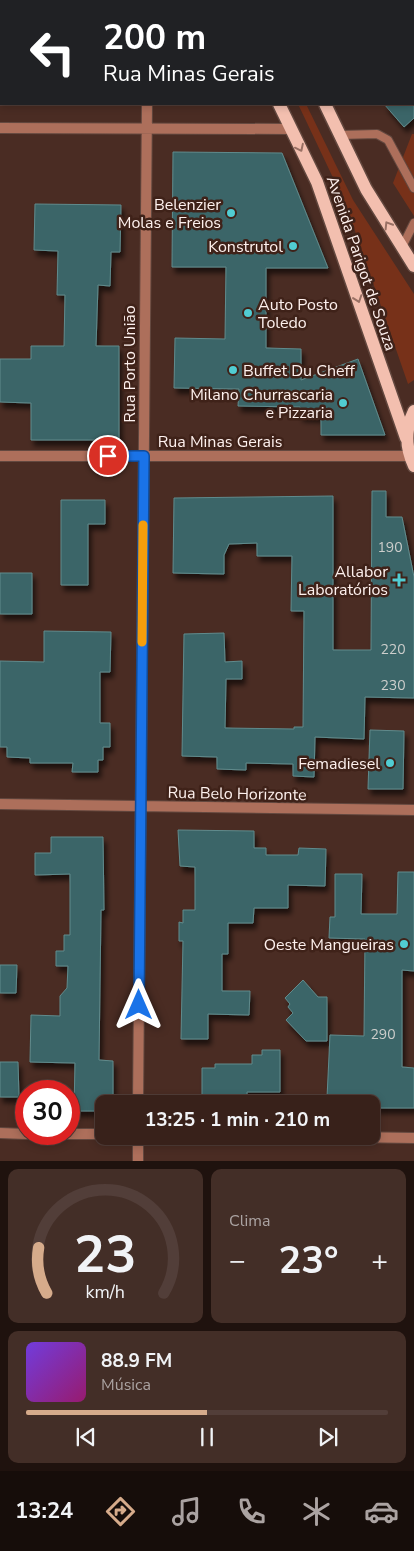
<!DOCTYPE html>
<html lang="pt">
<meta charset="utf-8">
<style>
body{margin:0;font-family:"Nunito Sans",sans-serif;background:#432e27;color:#f1f3f6;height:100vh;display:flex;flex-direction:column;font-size:19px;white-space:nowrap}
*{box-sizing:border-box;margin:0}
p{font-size:16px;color:#aba3a2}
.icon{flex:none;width:28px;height:28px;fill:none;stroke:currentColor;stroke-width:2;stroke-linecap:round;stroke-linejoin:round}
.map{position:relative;height:1161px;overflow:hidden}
.panel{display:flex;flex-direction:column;gap:8px;padding:8px;background:#1f120e;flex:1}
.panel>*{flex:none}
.banner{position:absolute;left:0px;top:0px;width:415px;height:105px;box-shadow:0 2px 8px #0003,0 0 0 1px #523e39;background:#202124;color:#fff;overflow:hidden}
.speed{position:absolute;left:15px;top:1080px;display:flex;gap:10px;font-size:25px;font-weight:700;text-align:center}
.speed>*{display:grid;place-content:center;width:65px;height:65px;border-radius:50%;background:#38211a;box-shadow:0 2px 8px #0003,0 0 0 1px #523e39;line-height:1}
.speed .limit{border:8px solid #d22;background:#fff;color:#111}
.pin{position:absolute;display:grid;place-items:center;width:42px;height:42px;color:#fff;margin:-21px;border:2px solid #fff;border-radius:50%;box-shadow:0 1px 5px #0007}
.me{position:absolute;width:55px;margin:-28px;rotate:0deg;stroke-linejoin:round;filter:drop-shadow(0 0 4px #0008)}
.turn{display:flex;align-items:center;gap:18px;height:105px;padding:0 20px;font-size:22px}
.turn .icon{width:65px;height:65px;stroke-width:2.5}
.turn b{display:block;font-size:35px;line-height:42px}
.big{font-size:38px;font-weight:700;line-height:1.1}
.panel .card{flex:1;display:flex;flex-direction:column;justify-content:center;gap:8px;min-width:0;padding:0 18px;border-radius:10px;background:#432e27}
.panel .dial{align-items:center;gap:0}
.dial svg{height:130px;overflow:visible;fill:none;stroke:#523e39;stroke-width:7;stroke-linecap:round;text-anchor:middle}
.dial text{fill:#f1f3f6;stroke:none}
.song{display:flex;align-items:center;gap:15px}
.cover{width:60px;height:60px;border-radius:8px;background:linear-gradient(135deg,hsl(260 70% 55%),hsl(320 70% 35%))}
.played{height:5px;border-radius:2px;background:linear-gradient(90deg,#d6ab8b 50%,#523e39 50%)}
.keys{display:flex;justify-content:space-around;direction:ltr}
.heat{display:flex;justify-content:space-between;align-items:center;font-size:28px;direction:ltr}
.panel .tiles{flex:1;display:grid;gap:8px;grid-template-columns:1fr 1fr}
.card:last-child{grid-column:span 2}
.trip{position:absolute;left:95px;top:1095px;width:285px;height:50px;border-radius:10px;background:#38211a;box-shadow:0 2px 8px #0003,0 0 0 1px #523e39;font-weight:700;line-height:50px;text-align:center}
.menu{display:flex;height:80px;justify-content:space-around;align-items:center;background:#160d0a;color:#aba3a2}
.menu .icon{width:35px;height:35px}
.menu .on{color:#d6ab8b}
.menu b{font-size:22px;color:#f1f3f6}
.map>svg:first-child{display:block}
.green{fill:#773119}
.building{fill:#3b6567;stroke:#608b8d;filter:url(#shadow)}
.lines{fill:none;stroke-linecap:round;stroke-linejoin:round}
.service-casing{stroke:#63483f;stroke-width:10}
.minor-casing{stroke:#63483f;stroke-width:12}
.primary-casing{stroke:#63483f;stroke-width:15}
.service{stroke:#ad6f5b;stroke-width:8}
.minor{stroke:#ad6f5b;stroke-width:10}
.primary{stroke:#f3bfaf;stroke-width:12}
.oneway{stroke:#997064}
.route-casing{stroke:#114b97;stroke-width:12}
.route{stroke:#1a73e8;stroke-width:9}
.slow{stroke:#f59e0b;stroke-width:9}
.poi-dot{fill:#51ccd2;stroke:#3f2219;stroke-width:2}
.labels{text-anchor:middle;stroke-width:5;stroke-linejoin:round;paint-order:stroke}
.number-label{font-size:14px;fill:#cdcecc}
.poi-label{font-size:16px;fill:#fef1ee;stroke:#3f2219;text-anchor:end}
.street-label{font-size:16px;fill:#fef1ee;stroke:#3f2219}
</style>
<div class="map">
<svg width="414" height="1161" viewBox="0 0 414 1161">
<defs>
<filter id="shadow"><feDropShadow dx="3" dy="5.5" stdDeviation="2.5" flood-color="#0009"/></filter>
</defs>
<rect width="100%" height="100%" fill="#4a2c23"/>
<!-- green -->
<path class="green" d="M298,104H306L353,200L414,294V380L408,384L346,205Z
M412,134H414V216L393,183Z"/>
<!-- building -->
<path class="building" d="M384,104H414V118L404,127Z
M173,152L282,153L328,268H266V348L301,349V380L358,359L385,435H321V417L300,416V407L238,406L239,389L174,388L175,338L225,339L226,267H172Z
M35,204L121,205L120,252H111L110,286L98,285L96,346H119V440H31V403L0,402V359H31V346H64L65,295H57L58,251L34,250Z
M372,491H386V517H402L414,577V698L365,697L364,739L315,737L314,777L293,776V764L246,763V770L217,769V757L182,756L184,634L224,633L225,662L242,661V679H226L225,728L294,729V727H303L304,611H291L292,556H257V543L229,544L224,555V574L173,573L174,498L333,496V650H371Z
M61,500H105V524H88V585H61Z
M0,573H32V614H0Z
M44,631L111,632L110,672H100V723H110V747H103V760H98V772H72L73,763H30V758L7,757V747H0V661L44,662Z
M370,730L404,731L403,789H368Z
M178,830L254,831V848H266V855H298L299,848L326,849L325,886L288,885V908H254L253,923H228V954H222V991H250L249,1015L208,1014V1039H181L183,941H179V922L183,923V910H195V867L180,866Z
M51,837H103L104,910H101L99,1060L113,1061V1104H104V1111H74L75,1063L30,1062L31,1015L60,1016V996L67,988L68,966H56V951H64V935H70V874L35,875V853H51Z
M398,872H414V971L402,970V1067L414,1068V1108H375V1100L327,1098L330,1035L364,1036L365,939L329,938L330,917H335V874H362L361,914H397Z
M0,965H17L16,993H0Z
M303,980L318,997H327V1041H306L286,1020L293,1013L288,1007L290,1004L285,998Z
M262,1050H280V1092H247V1099H202V1068H215V1064H252V1055H262Z
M0,1062H18L19,1097H0Z"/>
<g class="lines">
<defs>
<path id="service" d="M340,135L377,134L388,140L414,188
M402,247L414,223"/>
<path id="minor" d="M150,1V0
M0,128L291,129
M0,456H410
M0,804L414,810
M138,1104L147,104
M0,1133L26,1134
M42,1134H104
M285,1136L414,1138
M138,1161V1136"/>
<path id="primary" d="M228,0L229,1
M275,0V1
M279,104L317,182L406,438
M325,104L366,189L414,266
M414,411C405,429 405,447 414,466"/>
</defs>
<!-- service casing -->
<use href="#service" class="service-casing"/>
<!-- minor casing -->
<use href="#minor" class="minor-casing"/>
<!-- primary casing -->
<use href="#primary" class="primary-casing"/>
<!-- service -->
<use href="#service" class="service"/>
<!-- minor -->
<use href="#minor" class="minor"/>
<!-- primary -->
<use href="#primary" class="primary"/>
</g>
<!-- one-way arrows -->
<defs><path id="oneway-chevron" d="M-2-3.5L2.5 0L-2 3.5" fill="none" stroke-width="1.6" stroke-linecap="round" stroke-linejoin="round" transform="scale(1.25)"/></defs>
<g class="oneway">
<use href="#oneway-chevron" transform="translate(300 148) rotate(64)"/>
<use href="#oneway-chevron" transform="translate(388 225) rotate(-122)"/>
<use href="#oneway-chevron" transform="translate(358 299) rotate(71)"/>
</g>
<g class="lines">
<defs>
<path id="route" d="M108,456H144L139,1005"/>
</defs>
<!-- route casing -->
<use href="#route" class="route-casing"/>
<!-- route -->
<use href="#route" class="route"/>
<!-- slow -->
<path class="slow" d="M142,642L143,525"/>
</g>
<!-- markers -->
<g class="poi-dot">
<circle cx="231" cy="213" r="5"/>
<circle cx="293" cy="246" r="5"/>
<circle cx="248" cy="313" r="5"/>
<circle cx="233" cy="370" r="5"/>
<circle cx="343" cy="403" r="5"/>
<path d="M396.5 572.5h5v5h5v5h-5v5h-5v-5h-5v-5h5z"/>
<circle cx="390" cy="763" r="5"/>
<circle cx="404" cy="944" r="5"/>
</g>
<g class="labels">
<!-- number labels -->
<g class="number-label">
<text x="390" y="552">190</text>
<text x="393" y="654">220</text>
<text x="393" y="690">230</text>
<text x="383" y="1039">290</text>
</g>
<!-- poi labels -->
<g class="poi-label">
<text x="221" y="210">Belenzier<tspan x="221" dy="18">Molas e Freios</tspan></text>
<text x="283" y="252">Konstrutol</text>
<text x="258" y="310" text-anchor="start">Auto Posto<tspan x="258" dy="18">Toledo</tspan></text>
<text x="243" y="376" text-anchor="start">Buffet Du Cheff</text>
<text x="333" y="400">Milano Churrascaria<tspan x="333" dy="18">e Pizzaria</tspan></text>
<text x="388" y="577">Allabor<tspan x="388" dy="18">Laboratórios</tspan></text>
<text x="380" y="769">Femadiesel</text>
<text x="394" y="950">Oeste Mangueiras</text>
</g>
<!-- street labels -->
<g class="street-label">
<text transform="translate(362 263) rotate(71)" y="6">Avenida Parigot de Souza</text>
<text transform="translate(129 364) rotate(-90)" y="6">Rua Porto União</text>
<text x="220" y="447">Rua Minas Gerais</text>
<text transform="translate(237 793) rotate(1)" y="6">Rua Belo Horizonte</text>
</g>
</g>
</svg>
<div class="speed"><div class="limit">30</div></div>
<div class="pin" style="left:108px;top:456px;background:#d93025"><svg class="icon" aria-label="arrive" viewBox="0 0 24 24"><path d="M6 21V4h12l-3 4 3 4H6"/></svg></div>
<svg class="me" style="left:139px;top:1005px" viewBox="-20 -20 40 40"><path d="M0-17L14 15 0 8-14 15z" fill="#1a73e8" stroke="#fff" stroke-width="4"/></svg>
<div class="trip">13:25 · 1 min · 210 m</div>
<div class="banner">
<div class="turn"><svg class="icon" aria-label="left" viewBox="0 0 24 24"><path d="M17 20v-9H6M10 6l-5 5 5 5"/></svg><div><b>200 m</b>Rua Minas Gerais</div></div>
</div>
</div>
<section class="panel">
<div class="tiles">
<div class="card dial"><svg viewBox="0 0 100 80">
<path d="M14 69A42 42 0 1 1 86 69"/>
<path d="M14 69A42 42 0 0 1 9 41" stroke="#d6ab8b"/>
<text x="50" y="56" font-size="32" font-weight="700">23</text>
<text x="50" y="72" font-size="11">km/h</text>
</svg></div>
<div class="card"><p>Clima</p>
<div class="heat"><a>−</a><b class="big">23°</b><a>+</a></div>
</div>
<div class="card">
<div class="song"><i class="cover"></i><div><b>88.9 FM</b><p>Música</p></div></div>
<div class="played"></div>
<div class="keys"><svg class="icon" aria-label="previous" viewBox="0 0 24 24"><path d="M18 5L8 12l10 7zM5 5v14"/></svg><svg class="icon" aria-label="pause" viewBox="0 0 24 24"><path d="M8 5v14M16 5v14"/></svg><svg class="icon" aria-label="next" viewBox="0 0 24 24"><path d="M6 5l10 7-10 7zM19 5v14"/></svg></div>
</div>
</div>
</section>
<nav class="menu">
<b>13:24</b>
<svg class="icon on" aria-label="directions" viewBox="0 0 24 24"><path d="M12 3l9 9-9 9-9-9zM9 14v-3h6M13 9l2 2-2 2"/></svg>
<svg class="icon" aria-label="music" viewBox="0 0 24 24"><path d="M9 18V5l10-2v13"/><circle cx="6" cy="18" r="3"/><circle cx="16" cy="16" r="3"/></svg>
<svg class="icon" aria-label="phone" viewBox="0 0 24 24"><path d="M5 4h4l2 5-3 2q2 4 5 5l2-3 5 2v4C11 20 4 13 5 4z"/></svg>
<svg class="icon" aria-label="climate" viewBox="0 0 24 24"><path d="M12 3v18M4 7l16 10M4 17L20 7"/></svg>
<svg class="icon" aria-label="car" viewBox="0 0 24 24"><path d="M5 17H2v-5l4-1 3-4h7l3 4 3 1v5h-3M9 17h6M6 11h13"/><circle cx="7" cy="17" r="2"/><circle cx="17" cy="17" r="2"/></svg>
</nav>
